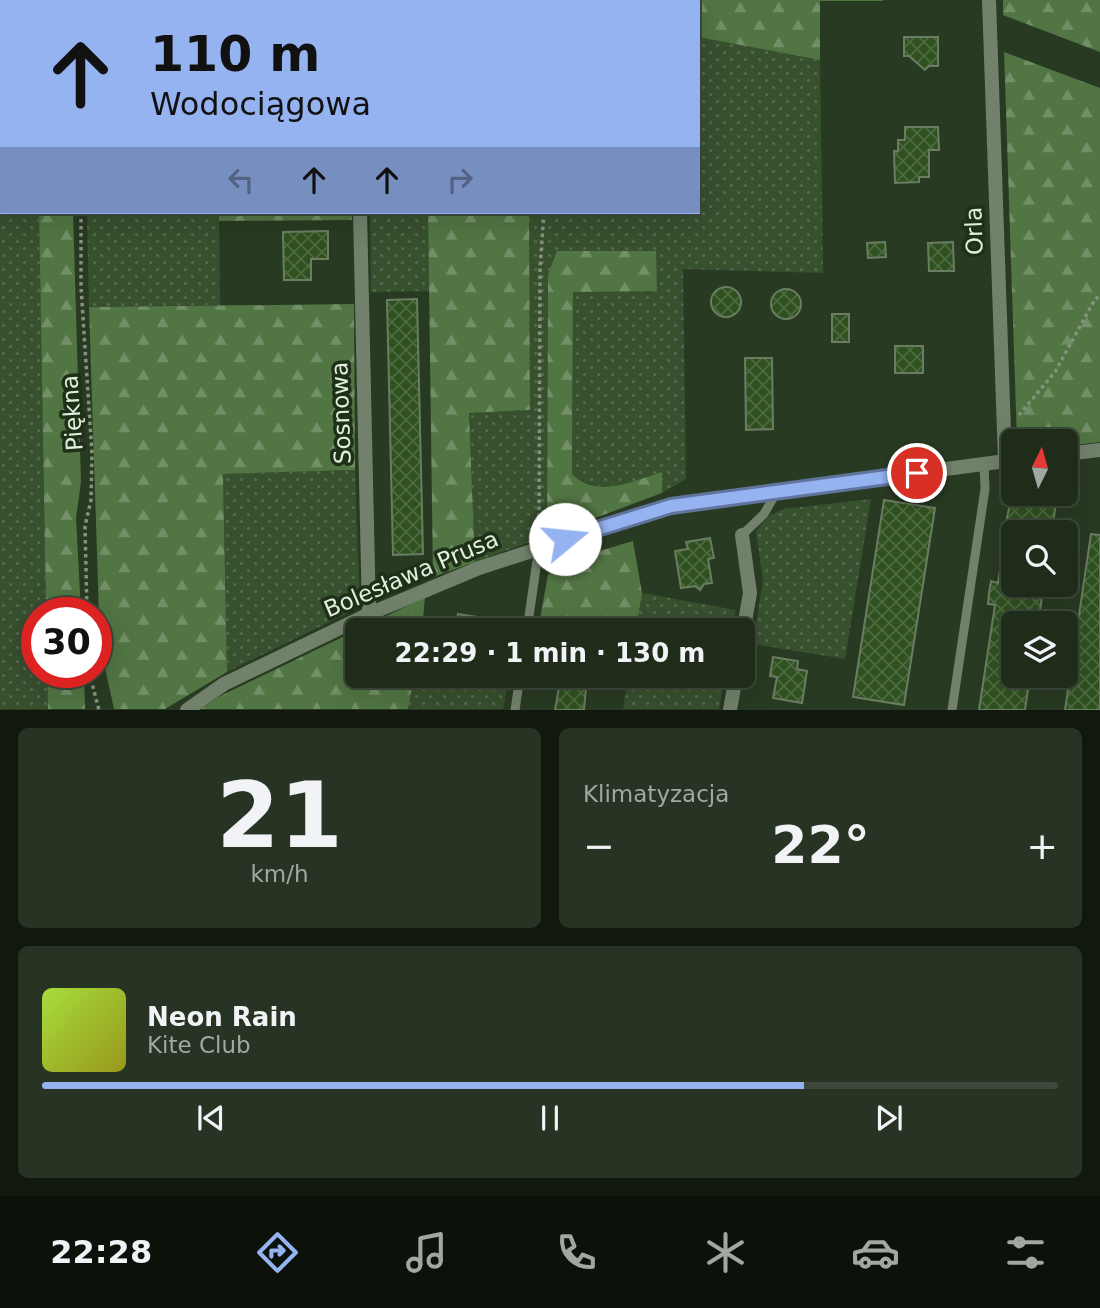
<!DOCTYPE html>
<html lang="pl">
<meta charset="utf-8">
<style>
body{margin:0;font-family:"DejaVu Sans",sans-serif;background:#273423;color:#f1f3f6;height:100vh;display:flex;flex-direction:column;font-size:26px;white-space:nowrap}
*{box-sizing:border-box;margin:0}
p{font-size:23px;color:#a1a7a2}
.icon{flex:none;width:38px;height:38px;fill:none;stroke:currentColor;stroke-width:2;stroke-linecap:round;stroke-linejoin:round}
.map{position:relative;height:710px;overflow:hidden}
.drawer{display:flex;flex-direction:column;gap:18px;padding:18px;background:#11180e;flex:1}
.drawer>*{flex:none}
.guide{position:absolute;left:0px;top:0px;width:700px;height:214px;box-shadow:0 7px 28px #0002,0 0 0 2px #3c4839;background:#95b2f1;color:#111;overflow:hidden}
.needle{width:46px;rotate:5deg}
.tools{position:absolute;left:1001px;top:429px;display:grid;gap:14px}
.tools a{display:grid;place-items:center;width:77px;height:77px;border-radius:10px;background:#1f2c1a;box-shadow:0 7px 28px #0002,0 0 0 2px #3c4839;font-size:35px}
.speed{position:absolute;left:21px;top:597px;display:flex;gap:14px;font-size:35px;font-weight:700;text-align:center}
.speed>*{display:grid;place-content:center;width:91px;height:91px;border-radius:50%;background:#1f2c1a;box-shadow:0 7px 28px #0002,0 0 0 2px #3c4839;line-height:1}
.speed .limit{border:10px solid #d22;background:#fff;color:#111}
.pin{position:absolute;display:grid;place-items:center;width:60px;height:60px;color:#fff;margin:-30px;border:4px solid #fff;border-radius:50%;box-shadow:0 2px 7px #0007}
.me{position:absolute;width:77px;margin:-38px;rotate:73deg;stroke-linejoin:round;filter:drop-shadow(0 0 5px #0008)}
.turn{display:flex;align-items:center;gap:24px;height:147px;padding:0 35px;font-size:32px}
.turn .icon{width:91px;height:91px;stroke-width:2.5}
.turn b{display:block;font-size:49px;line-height:60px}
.lanes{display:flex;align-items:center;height:66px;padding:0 35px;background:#0003;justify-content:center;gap:35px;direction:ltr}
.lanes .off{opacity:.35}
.big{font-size:52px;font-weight:700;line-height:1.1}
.drawer .tile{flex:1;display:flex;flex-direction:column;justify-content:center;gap:10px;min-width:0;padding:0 24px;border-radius:10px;background:#273423}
.drawer .dial{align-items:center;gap:0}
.dial b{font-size:91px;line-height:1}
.song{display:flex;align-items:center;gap:21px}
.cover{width:84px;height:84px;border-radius:10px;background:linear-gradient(135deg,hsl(80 70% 55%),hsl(60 70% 35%))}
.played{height:7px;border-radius:4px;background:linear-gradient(90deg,#95b2f1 75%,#3c4839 75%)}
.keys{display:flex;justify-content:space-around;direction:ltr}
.heat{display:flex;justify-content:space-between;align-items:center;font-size:38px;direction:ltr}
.drawer .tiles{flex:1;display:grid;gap:18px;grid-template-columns:1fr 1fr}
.tile:last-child{grid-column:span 2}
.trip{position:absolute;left:345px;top:618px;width:410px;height:70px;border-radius:10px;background:#1f2c1a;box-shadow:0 7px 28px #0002,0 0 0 2px #3c4839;font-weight:700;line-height:70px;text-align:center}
.tabs{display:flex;height:112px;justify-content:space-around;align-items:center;background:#0c120a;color:#a1a7a2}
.tabs .icon{width:49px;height:49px}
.tabs .current{color:#95b2f1}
.tabs b{font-size:32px;color:#f1f3f6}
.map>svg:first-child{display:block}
.grass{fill:url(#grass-dots)}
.forest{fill:url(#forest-firs)}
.building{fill:url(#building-cross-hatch);stroke:#6a7d62;stroke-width:2}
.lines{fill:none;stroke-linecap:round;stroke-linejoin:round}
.path{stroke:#84927e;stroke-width:3.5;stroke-dasharray:3.5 3.5;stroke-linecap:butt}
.service{stroke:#71816b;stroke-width:9}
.minor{stroke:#71816b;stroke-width:14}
.route-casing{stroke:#61749d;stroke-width:18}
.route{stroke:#95b2f1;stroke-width:12}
.labels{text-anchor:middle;stroke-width:7;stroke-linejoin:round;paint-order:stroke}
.street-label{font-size:23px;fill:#e2eede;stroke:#1f3018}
</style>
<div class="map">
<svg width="1100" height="710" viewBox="0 0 1100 710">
<defs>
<pattern id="grass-dots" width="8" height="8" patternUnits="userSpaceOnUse" patternTransform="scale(1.75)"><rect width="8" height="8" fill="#37502e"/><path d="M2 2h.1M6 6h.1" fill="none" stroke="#546a4c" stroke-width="1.8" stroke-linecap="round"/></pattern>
<pattern id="forest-firs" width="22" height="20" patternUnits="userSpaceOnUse" patternTransform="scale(1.75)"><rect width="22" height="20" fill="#517543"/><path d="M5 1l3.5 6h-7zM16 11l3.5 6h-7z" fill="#729067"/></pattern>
<pattern id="building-cross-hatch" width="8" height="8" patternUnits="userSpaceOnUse" patternTransform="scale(1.75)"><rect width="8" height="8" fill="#2f5120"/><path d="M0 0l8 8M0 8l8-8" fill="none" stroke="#4d6a40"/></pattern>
</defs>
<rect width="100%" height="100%" fill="#293a22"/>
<!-- grass -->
<path class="grass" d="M0,0H36L2,2V212H39L46,612H37V672H47L48,709H0Z
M698,37L820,60L823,273L683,269L686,479L662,493V473C632,481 598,498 572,474L573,291H656L548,275L547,536L475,562L469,413L530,410L529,212H698Z
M87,212H219L220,305L89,307Z
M370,212H428L429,291L371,292Z
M355,470L360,607L227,672L223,474Z
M871,499L845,659L753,644L763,580L756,531L770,515L783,509Z
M642,593L736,610L732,630H636Z
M414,676H509L503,709H408Z
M628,676H725L719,709H623Z"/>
<!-- forest -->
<path class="forest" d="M677,0H882L884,1H820V60L698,37V2Z
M1003,0H1100V52L1003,15Z
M1004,52L1100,88V442L1066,446V441H1017Z
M39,212H73L81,482L76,518L81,612H46Z
M219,212H352V220L219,221Z
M428,212H529L530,410L469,413L475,562L433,577Z
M557,251H656L657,291L573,292L572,474C597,499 633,481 662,472V493L547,536L548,275Z
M354,304L355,470L223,474L227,672L165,709H114L100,645L89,307Z
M633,541L642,593L636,630H577L539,624L548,575L556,564Z
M425,597L422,630H358Z
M357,630V676H414L408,709H201L218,697Z
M47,672H84L85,709H48Z"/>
<!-- building -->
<path class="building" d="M904,37H938V66H929L925,70L909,56H904Z
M905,127H938L939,150H929V177H919V182L895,183L894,151H898V140H905Z
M328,231V259H311V280H284L283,232Z
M885,242L886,257L868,258L867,243Z
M953,242L954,271H929L928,243Z
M711 302a15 15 0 1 1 30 0a15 15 0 1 1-30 0Z
M771 304a15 15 0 1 1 30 0a15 15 0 1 1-30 0Z
M417,299L423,554L393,555L387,300Z
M832,314H849V342H832Z
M895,346H923V373H895Z
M745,358H772L773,429L746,430Z
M1012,494H1057L1052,532H1004Z
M884,500L935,508L904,705L853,697Z
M1091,534L1100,535V710H1065Z
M710,538L714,558L708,559L712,583L704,584L700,590L695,586L681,588L675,551L688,549L686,542Z
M1004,543H1013V584H1044L1038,623H1013V676H1030L1025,710H979L995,605L988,604L989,593L991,581L998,583Z
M458,614L503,621L502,630H456Z
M773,657L798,661L797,669L807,671L802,703L773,698L777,677L770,676Z
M561,676H587L584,710H555Z"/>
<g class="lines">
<!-- path -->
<path class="path" d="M81,0V2
M537,0V2
M606,2L608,0
M81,212V287L92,454L91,500L85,526L87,612
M1019,415L1055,372L1095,299L1100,296
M539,531L540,268L544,212
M89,672L99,710"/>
<!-- service -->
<path class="service" d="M742,535L764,514L776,493
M527,630L539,547
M515,710L520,676
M952,710L985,489L984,463"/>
<!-- minor -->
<path class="minor" d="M360,0V2
M989,0L1005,461
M360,212L369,614
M1066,454L1100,450
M742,535L750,593L742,638
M187,710L224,684L369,614L479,568L671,506L1013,460
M730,710L736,676"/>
</g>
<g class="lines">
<defs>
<path id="route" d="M565,539L671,506L917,473"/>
</defs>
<!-- route casing -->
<use href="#route" class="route-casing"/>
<!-- route -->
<use href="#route" class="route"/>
</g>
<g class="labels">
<!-- street labels -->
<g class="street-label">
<text transform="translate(974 231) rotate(-92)" y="8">Orla</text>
<text transform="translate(72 413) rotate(-94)" y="8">Piękna</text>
<text transform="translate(341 413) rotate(-92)" y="8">Sosnowa</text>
<text transform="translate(411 574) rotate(-23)" y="8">Bolesława Prusa</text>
</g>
</g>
</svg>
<div class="tools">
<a><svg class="needle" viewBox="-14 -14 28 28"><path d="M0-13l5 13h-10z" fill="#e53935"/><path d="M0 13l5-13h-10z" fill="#a1a7a2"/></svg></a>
<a><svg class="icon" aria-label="search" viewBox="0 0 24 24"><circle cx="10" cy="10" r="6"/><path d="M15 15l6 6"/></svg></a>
<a><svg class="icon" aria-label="layers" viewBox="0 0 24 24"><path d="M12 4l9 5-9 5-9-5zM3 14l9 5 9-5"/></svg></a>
</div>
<div class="speed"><div class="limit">30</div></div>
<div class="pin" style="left:917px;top:473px;background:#d93025"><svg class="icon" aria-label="arrive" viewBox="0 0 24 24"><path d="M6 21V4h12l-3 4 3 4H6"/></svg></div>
<svg class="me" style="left:565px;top:539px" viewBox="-20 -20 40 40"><circle r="19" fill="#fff"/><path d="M0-13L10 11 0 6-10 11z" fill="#95b2f1"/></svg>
<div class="trip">22:29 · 1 min · 130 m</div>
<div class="guide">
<div class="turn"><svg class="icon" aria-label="ahead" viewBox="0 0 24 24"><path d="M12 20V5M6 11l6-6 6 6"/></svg><div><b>110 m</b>Wodociągowa</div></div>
<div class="lanes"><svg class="icon off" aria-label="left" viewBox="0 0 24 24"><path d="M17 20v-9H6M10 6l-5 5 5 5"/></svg><svg class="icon" aria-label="ahead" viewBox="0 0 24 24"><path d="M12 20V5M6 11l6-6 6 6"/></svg><svg class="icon" aria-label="ahead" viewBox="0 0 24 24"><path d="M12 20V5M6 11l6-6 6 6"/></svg><svg class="icon off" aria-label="right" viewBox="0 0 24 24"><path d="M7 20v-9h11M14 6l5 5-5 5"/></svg></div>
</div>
</div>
<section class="drawer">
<div class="tiles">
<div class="tile dial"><b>21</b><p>km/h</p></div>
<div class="tile"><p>Klimatyzacja</p>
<div class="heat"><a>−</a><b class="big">22°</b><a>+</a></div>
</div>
<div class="tile">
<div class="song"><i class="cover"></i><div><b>Neon Rain</b><p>Kite Club</p></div></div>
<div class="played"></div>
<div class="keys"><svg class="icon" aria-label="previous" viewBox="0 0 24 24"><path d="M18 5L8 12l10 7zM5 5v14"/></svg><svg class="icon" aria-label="pause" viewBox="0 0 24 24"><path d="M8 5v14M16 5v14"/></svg><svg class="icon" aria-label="next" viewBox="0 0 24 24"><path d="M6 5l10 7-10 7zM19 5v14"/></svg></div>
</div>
</div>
</section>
<nav class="tabs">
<b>22:28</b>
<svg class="icon current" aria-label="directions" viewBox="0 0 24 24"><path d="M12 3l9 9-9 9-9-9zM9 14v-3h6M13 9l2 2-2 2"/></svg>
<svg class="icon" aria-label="music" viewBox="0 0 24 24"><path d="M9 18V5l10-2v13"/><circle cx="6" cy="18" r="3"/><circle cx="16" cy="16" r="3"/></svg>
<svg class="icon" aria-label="phone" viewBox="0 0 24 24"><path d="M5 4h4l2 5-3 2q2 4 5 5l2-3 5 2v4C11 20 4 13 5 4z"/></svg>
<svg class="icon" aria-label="climate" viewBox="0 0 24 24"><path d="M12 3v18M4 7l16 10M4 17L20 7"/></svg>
<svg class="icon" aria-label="car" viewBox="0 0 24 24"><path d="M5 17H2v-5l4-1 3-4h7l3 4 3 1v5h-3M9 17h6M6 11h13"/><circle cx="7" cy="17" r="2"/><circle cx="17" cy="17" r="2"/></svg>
<svg class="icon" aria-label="filters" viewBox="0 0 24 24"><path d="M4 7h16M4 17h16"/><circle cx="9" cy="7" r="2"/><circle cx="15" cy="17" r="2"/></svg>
</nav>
